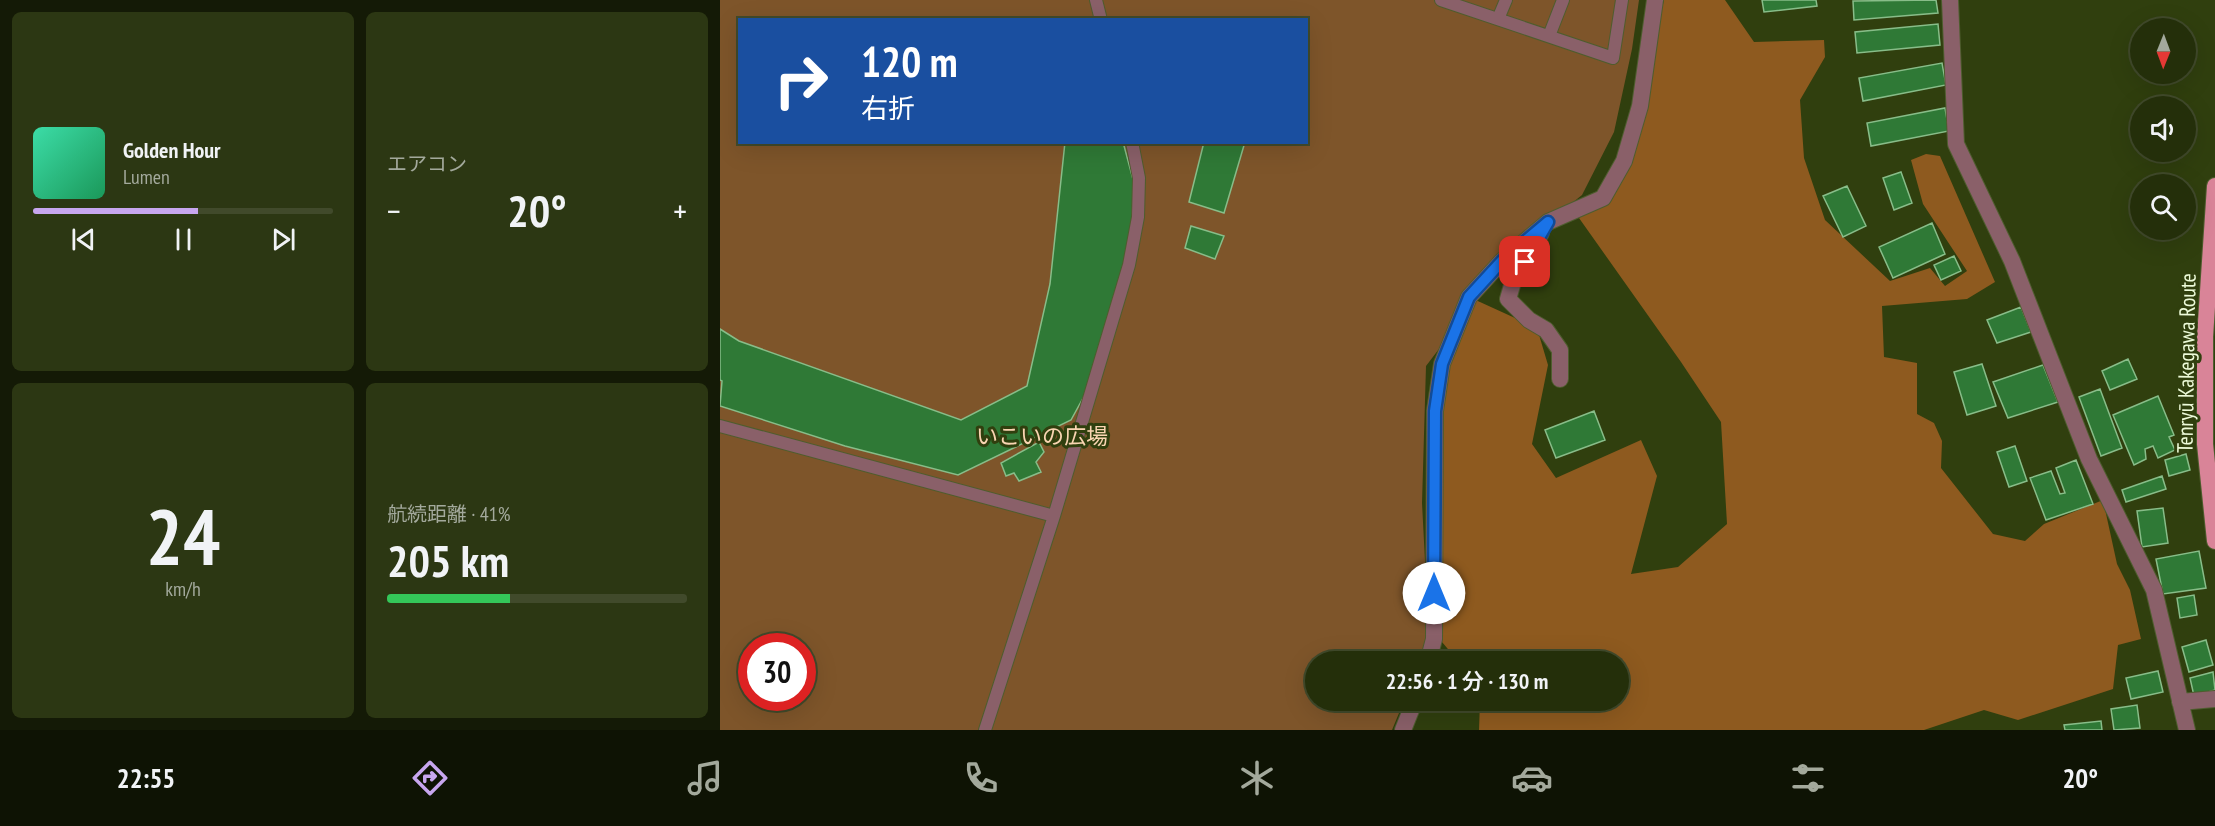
<!DOCTYPE html>
<html lang="ja">
<meta charset="utf-8">
<style>
body{margin:0;font-family:"PT Sans Narrow","Noto Sans JP",sans-serif;background:#2c3713;color:#f1f3f6;height:100vh;display:flex;flex-direction:column;font-size:22px;white-space:nowrap}
*{box-sizing:border-box;margin:0}
p{font-size:20px;color:#a3a99c}
.icon{flex:none;width:33px;height:33px;fill:none;stroke:currentColor;stroke-width:2;stroke-linecap:round;stroke-linejoin:round}
.map{position:relative;flex:1;overflow:hidden}
.sheet{display:flex;flex-direction:column;gap:12px;padding:12px;background:#141a06;width:720px}
.sheet>*{flex:none}
.banner{position:absolute;left:18px;top:18px;width:570px;height:126px;border-radius:0px;box-shadow:0 6px 24px #0002,0 0 0 2px #414a2b;background:#1a4fa0;color:#fff;overflow:hidden}
.needle{width:39px;rotate:181deg}
.buttons{position:absolute;left:1410px;top:18px;display:grid;gap:12px}
.buttons a{display:grid;place-items:center;width:66px;height:66px;border-radius:50%;background:#242f0a;box-shadow:0 6px 24px #0002,0 0 0 2px #414a2b;font-size:30px}
.speed{position:absolute;left:18px;top:633px;display:flex;gap:12px;font-size:30px;font-weight:700;text-align:center}
.speed>*{display:grid;place-content:center;width:78px;height:78px;border-radius:50%;background:#242f0a;box-shadow:0 6px 24px #0002,0 0 0 2px #414a2b;line-height:1}
.speed .limit{border:9px solid #d22;background:#fff;color:#111}
.pin{position:absolute;display:grid;place-items:center;width:51px;height:51px;color:#fff;margin:-26px;border-radius:12px;box-shadow:0 3px 9px #0006}
.me{position:absolute;width:66px;margin:-33px;rotate:0deg;stroke-linejoin:round;filter:drop-shadow(0 0 4px #0008)}
.turn{display:flex;align-items:center;gap:21px;height:126px;padding:0 24px;font-size:27px}
.turn .icon{width:78px;height:78px;stroke-width:2.5}
.turn b{display:block;font-size:42px;line-height:51px}
.big{font-size:45px;font-weight:600;line-height:1.1}
.sheet .widget{flex:1;display:flex;flex-direction:column;justify-content:center;gap:9px;min-width:0;padding:0 21px;border-radius:9px;background:#2c3713}
.sheet .dial{align-items:center;gap:0}
.dial b{font-size:78px;line-height:1}
.song{display:flex;align-items:center;gap:18px}
.cover{width:72px;height:72px;border-radius:9px;background:linear-gradient(135deg,hsl(160 70% 55%),hsl(150 70% 35%))}
.played{height:6px;border-radius:3px;background:linear-gradient(90deg,#c7a6ef 55%,#414a2b 55%)}
.keys{display:flex;justify-content:space-around;direction:ltr}
.heat{display:flex;justify-content:space-between;align-items:center;font-size:33px;direction:ltr}
.charge{height:9px;border-radius:4px;background:linear-gradient(90deg,#34c759 41%,#414a2b 0)}
.sheet .tiles{flex:1;display:grid;gap:12px;grid-template-columns:repeat(2,1fr)}
.trip{position:absolute;left:585px;top:651px;width:324px;height:60px;border-radius:30px;background:#242f0a;box-shadow:0 6px 24px #0002,0 0 0 2px #414a2b;font-weight:600;line-height:60px;text-align:center}
.dock{display:flex;height:96px;justify-content:space-around;align-items:center;background:#0e1304;color:#a3a99c}
.dock .icon{width:42px;height:42px}
.dock .active{color:#c7a6ef}
.dock b{font-size:27px;color:#f1f3f6}
main{display:flex;flex:1;min-height:0}
.map>svg:first-child{display:block}
.green{fill:#7e552a;fill-rule:evenodd}
.forest{fill:#8e5a1f}
.building{fill:#2f7936;stroke:#88bd89;stroke-width:1.5}
.lines{fill:none;stroke-linecap:round;stroke-linejoin:round}
.service-casing{stroke:#4e5d2e;stroke-width:14}
.minor-casing{stroke:#4e5d2e;stroke-width:18}
.primary-casing{stroke:#4e5d2e;stroke-width:18}
.service{stroke:#8a6069;stroke-width:12}
.minor{stroke:#8a6069;stroke-width:16}
.primary{stroke:#d98498;stroke-width:16}
.route-casing{stroke:#114b97;stroke-width:15}
.route{stroke:#1a73e8;stroke-width:10}
.labels{text-anchor:middle;stroke-width:6;stroke-linejoin:round;paint-order:stroke}
.street-label{font-size:22px;fill:#edfbd9;stroke:#303f0e}
.park-label{font-size:22px;fill:#fad5b2;stroke:#303f0e}
</style>
<main>
<section class="sheet">
<div class="tiles">
<div class="widget">
<div class="song"><i class="cover"></i><div><b>Golden Hour</b><p>Lumen</p></div></div>
<div class="played"></div>
<div class="keys"><svg class="icon" aria-label="previous" viewBox="0 0 24 24"><path d="M18 5L8 12l10 7zM5 5v14"/></svg><svg class="icon" aria-label="pause" viewBox="0 0 24 24"><path d="M8 5v14M16 5v14"/></svg><svg class="icon" aria-label="next" viewBox="0 0 24 24"><path d="M6 5l10 7-10 7zM19 5v14"/></svg></div>
</div>
<div class="widget"><p>エアコン</p>
<div class="heat"><a>−</a><b class="big">20°</b><a>+</a></div>
</div>
<div class="widget dial"><b>24</b><p>km/h</p></div>
<div class="widget"><p>航続距離 · 41%</p><b class="big">205 km</b><div class="charge"></div></div>
</div>
</section>
<div class="map">
<svg width="1495" height="730" viewBox="0 0 1495 730">
<rect width="100%" height="100%" fill="#303f0e"/>
<!-- green -->
<path class="green" d="M0,0H919L912,49L894,132L862,195L821,228L783,265L706,366L702,503L709,638L700,661L596,662V700L684,701L672,730H0ZM20,20H586V142H20ZM32,646H82V698H32Z"/>
<!-- forest -->
<path class="forest" d="M944,0H1005L1034,42L1104,40L1105,57L1080,100L1084,158L1105,220L1170,281L1210,268L1225,286L1247,271L1203,204L1191,160L1206,154L1220,156L1275,282L1247,299L1162,306L1164,357L1197,363V414L1214,423L1222,441L1221,468L1273,534L1305,541L1324,524L1383,500L1397,564L1410,590L1421,639L1398,645L1393,689L1298,720L1264,710L1204,730H759L760,701L898,700V662L738,661L722,642L715,411L749,297L817,328L828,365L812,444L836,478L921,440L937,476L911,574L958,567L1007,524L1001,422L961,362L859,218L904,161Z"/>
<!-- building -->
<path class="building" d="M1042,0H1096L1097,6L1044,12Z
M1216,0L1218,13L1134,20L1133,1Z
M1218,24L1220,45L1137,53L1135,32Z
M1222,63L1226,85L1143,101L1139,78Z
M1225,108L1229,131L1151,146L1147,123Z
M345,142H403L414,183L412,221L404,275L374,378L351,420L238,475L125,446L0,406L2,381L0,380V329L19,341L241,420L307,386L330,284Z
M484,142H525L504,213L469,202Z
M1181,172L1192,203L1174,210L1163,178Z
M1127,186L1146,226L1123,237L1103,196Z
M1212,223L1225,254L1173,278L1159,247Z
M471,226L504,236L495,259L465,248Z
M1234,256L1241,271L1221,280L1214,265Z
M1301,307L1311,332L1277,343L1267,320Z
M1408,359L1417,379L1390,390L1382,371Z
M1262,364L1276,406L1247,415L1234,372Z
M1323,365L1338,402L1288,418L1273,382Z
M1380,389L1402,448L1381,456L1359,397Z
M1438,396L1454,435L1449,437L1455,450L1438,458L1433,446L1425,449L1426,459L1414,465L1393,415Z
M874,411L885,440L836,458L825,430Z
M319,442L324,452L316,462L321,472L299,481L294,473L286,476L281,463Z
M1295,446L1307,481L1289,487L1277,452Z
M1466,454L1470,470L1449,476L1445,460Z
M1356,460L1373,504L1326,520L1310,478L1331,471L1340,494L1345,493L1336,468Z
M1442,476L1446,489L1406,502L1402,490Z
M1443,508L1448,543L1422,547L1417,511Z
M1479,551L1486,588L1443,594L1436,559Z
M1474,595L1477,615L1460,618L1457,598Z
M1486,640L1493,665L1469,672L1462,647Z
M1438,671L1443,692L1411,699L1406,678Z
M1493,672L1495,690L1474,696L1470,678Z
M1417,705L1420,728L1394,730L1391,709Z
M1381,721L1382,730H1345L1344,725Z"/>
<g class="lines">
<defs>
<path id="service" d="M376,0L381,20
M721,0L893,58L902,0
M778,19L786,0
M829,36L843,0
M0,426L334,516
M265,730L334,516L409,265L418,217L419,178L412,142"/>
<path id="minor" d="M1230,0L1236,144L1292,261L1369,459L1434,590L1467,730
M821,233L793,282L788,299L809,320L826,330L840,350V379
M708,662L714,639L715,411L722,364L749,297L782,261L828,222L883,198L904,161L920,106L935,0
M1460,702L1495,699
M683,730L695,700"/>
<path id="primary" d="M1495,186L1485,337V444L1495,541"/>
</defs>
<!-- service casing -->
<use href="#service" class="service-casing"/>
<!-- minor casing -->
<use href="#minor" class="minor-casing"/>
<!-- primary casing -->
<use href="#primary" class="primary-casing"/>
<!-- service -->
<use href="#service" class="service"/>
<!-- minor -->
<use href="#minor" class="minor"/>
<!-- primary -->
<use href="#primary" class="primary"/>
</g>
<g class="lines">
<defs>
<path id="route" d="M714,593L715,411L722,364L749,297L782,261L828,222L805,262"/>
</defs>
<!-- route casing -->
<use href="#route" class="route-casing"/>
<!-- route -->
<use href="#route" class="route"/>
</g>
<g class="labels">
<!-- street labels -->
<g class="street-label">
<text transform="translate(1466 363) rotate(-89)" y="8">Tenryū Kakegawa Route</text>
</g>
<!-- park labels -->
<g class="park-label">
<text x="322" y="444">いこいの広場</text>
</g>
</g>
</svg>
<div class="buttons">
<a><svg class="needle" viewBox="-14 -14 28 28"><path d="M0-13l5 13h-10z" fill="#e53935"/><path d="M0 13l5-13h-10z" fill="#a3a99c"/></svg></a>
<a><svg class="icon" aria-label="sound" viewBox="0 0 24 24"><path d="M4 9h4l5-4v14l-5-4H4zM17 9q2 3 0 6"/></svg></a>
<a><svg class="icon" aria-label="search" viewBox="0 0 24 24"><circle cx="10" cy="10" r="6"/><path d="M15 15l6 6"/></svg></a>
</div>
<div class="speed"><div class="limit">30</div></div>
<div class="pin" style="left:805px;top:262px;background:#d93025"><svg class="icon" aria-label="arrive" viewBox="0 0 24 24"><path d="M6 21V4h12l-3 4 3 4H6"/></svg></div>
<svg class="me" style="left:714px;top:593px" viewBox="-20 -20 40 40"><circle r="19" fill="#fff"/><path d="M0-13L10 11 0 6-10 11z" fill="#1a73e8"/></svg>
<div class="trip">22:56 · 1 分 · 130 m</div>
<div class="banner">
<div class="turn"><svg class="icon" aria-label="right" viewBox="0 0 24 24"><path d="M7 20v-9h11M14 6l5 5-5 5"/></svg><div><b>120 m</b>右折</div></div>
</div>
</div>
</main>
<nav class="dock">
<b>22:55</b>
<svg class="icon active" aria-label="directions" viewBox="0 0 24 24"><path d="M12 3l9 9-9 9-9-9zM9 14v-3h6M13 9l2 2-2 2"/></svg>
<svg class="icon" aria-label="music" viewBox="0 0 24 24"><path d="M9 18V5l10-2v13"/><circle cx="6" cy="18" r="3"/><circle cx="16" cy="16" r="3"/></svg>
<svg class="icon" aria-label="phone" viewBox="0 0 24 24"><path d="M5 4h4l2 5-3 2q2 4 5 5l2-3 5 2v4C11 20 4 13 5 4z"/></svg>
<svg class="icon" aria-label="climate" viewBox="0 0 24 24"><path d="M12 3v18M4 7l16 10M4 17L20 7"/></svg>
<svg class="icon" aria-label="car" viewBox="0 0 24 24"><path d="M5 17H2v-5l4-1 3-4h7l3 4 3 1v5h-3M9 17h6M6 11h13"/><circle cx="7" cy="17" r="2"/><circle cx="17" cy="17" r="2"/></svg>
<svg class="icon" aria-label="filters" viewBox="0 0 24 24"><path d="M4 7h16M4 17h16"/><circle cx="9" cy="7" r="2"/><circle cx="15" cy="17" r="2"/></svg>
<b>20°</b>
</nav>
